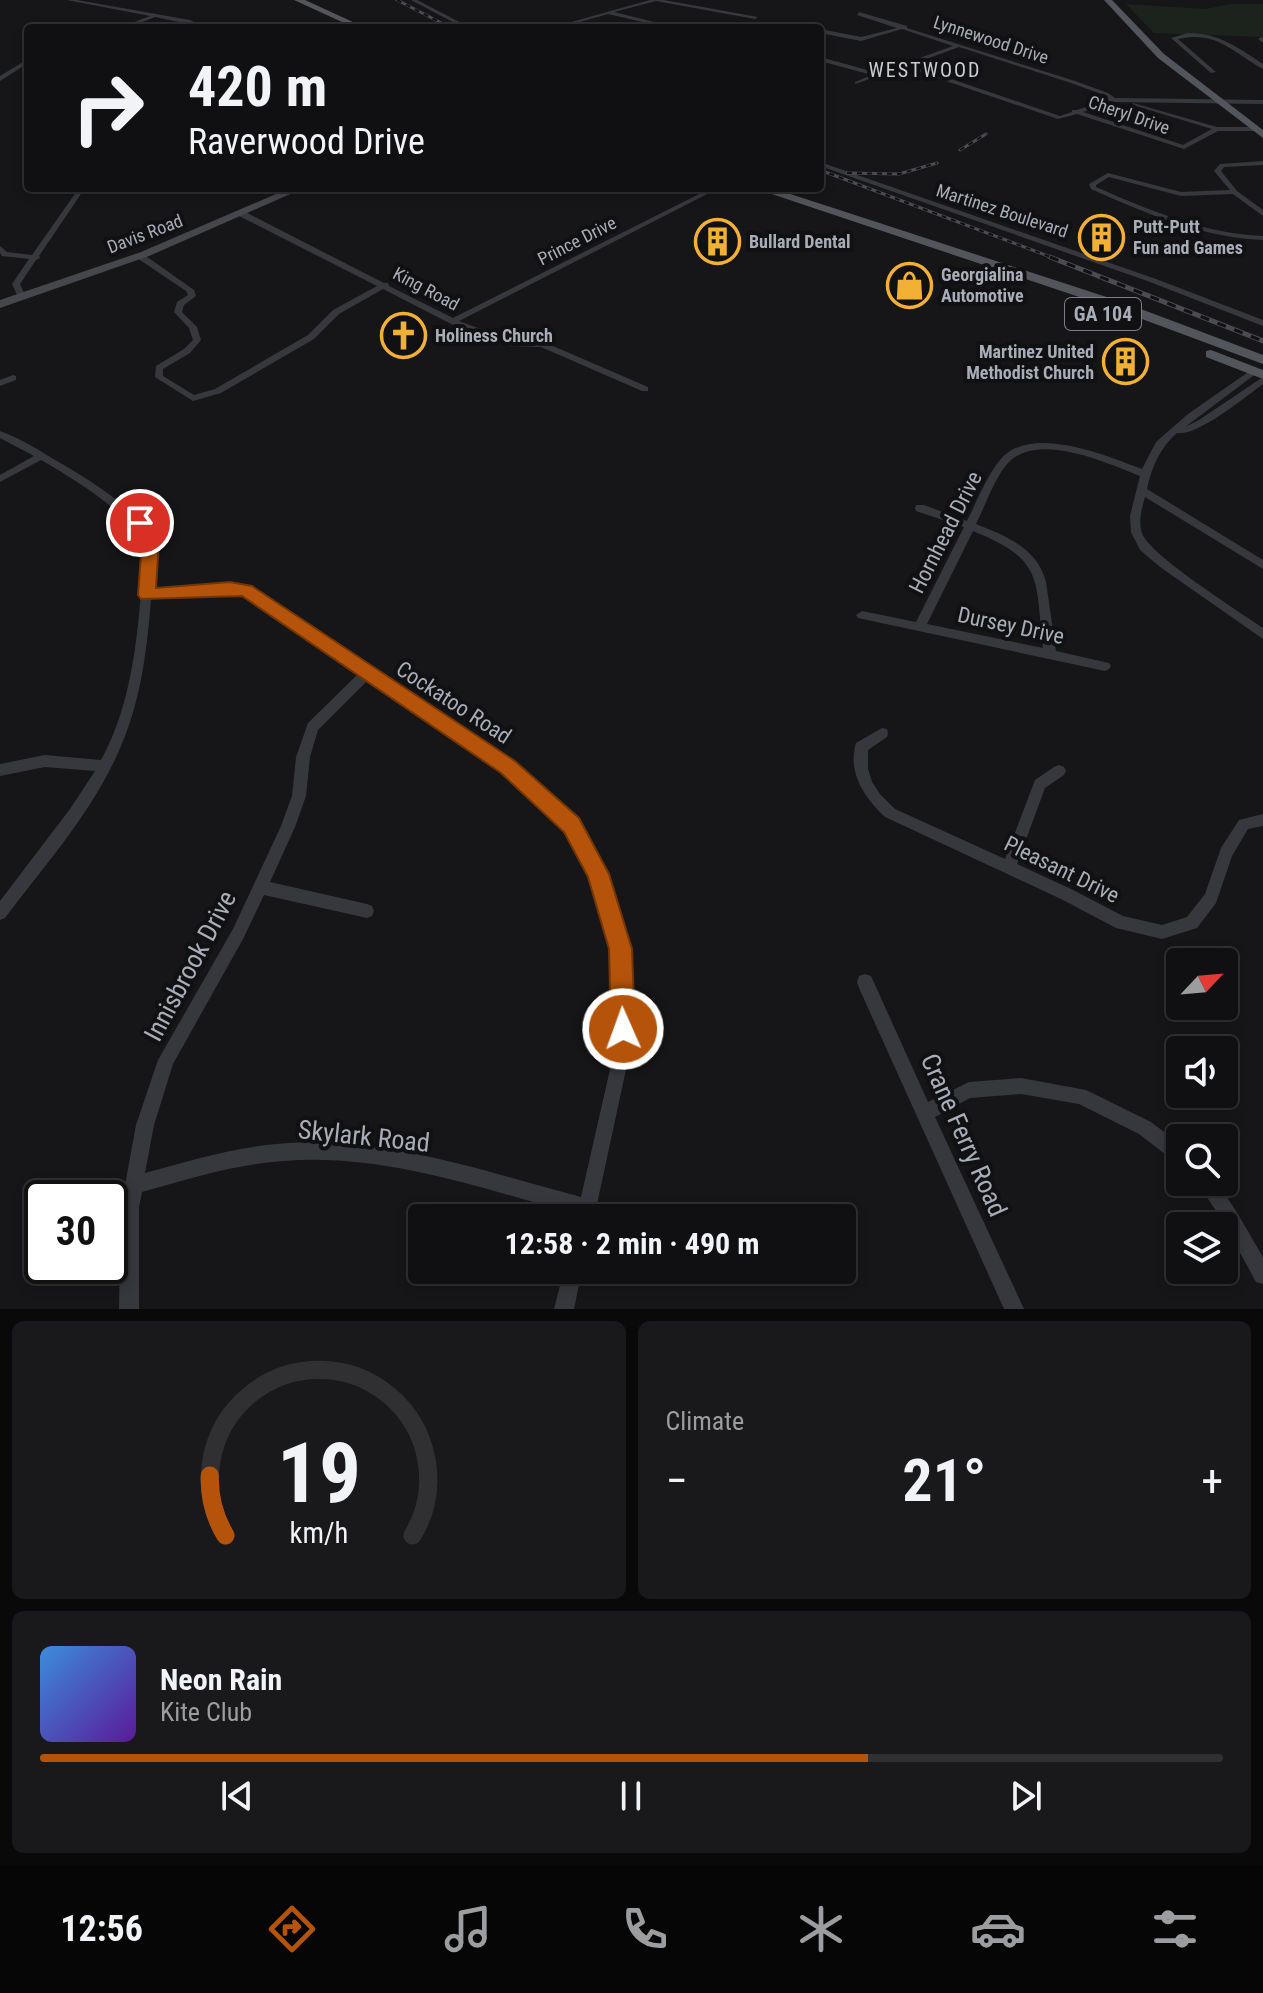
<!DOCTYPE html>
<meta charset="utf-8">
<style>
body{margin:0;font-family:"Roboto Condensed",sans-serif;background:#19191b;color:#f1f3f6;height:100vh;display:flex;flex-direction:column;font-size:30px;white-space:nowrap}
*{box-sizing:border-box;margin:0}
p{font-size:26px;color:#9c9d9f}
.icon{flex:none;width:44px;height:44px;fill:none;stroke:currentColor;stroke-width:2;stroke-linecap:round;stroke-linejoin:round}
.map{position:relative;height:1309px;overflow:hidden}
.panel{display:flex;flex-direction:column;gap:12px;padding:12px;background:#09090a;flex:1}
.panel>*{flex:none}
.banner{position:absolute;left:24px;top:24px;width:800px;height:168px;border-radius:8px;box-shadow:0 4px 12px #0003,0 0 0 2px #303032;background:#101012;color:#f1f3f6;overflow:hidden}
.needle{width:52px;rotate:64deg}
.fabs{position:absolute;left:1166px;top:948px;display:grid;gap:16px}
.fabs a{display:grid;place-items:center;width:72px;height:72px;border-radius:8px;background:#101012;box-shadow:0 4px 12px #0003,0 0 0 2px #303032;font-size:40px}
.speed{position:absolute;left:24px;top:1180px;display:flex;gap:16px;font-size:40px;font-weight:700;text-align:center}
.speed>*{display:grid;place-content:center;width:104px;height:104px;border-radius:50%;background:#101012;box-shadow:0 4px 12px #0003,0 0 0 2px #303032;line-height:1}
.speed .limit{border:4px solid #111;border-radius:12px;background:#fff;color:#111}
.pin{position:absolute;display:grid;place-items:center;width:68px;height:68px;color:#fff;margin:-34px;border:4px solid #fff;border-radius:50%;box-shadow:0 2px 8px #0007}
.me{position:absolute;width:88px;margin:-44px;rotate:358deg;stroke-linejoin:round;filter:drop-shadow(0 0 6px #0008)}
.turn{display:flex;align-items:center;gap:28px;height:168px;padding:0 32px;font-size:36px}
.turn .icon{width:104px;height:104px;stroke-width:2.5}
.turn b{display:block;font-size:56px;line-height:68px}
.big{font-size:60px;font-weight:700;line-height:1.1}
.panel .card{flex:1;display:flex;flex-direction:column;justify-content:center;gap:12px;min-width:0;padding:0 28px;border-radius:12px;background:#19191b}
.panel .dial{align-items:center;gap:0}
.dial svg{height:208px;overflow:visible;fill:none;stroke:#303032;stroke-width:7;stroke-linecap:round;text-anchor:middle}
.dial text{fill:#f1f3f6;stroke:none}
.song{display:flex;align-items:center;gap:24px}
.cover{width:96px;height:96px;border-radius:12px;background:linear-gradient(135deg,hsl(210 70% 55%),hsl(270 70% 35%))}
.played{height:8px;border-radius:4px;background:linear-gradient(90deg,#b45309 70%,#303032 70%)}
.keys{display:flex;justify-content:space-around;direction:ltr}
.heat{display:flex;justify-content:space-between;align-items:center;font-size:44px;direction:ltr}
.panel .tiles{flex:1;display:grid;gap:12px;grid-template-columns:1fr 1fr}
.card:last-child{grid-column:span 2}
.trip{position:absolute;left:408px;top:1204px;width:448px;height:80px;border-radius:8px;background:#101012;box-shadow:0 4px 12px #0003,0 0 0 2px #303032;font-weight:700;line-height:80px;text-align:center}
.tab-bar{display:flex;height:128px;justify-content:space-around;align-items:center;background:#060607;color:#9c9d9f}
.tab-bar .icon{width:56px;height:56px}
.tab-bar .current{color:#b45309}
.tab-bar b{font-size:36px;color:#f1f3f6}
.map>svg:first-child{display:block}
.green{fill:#1c231d}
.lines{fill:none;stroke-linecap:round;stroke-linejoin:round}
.minor{fill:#37383d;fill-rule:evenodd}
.secondary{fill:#45474d;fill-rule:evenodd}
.primary{fill:#53555c;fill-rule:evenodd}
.rail-far1-casing{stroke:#4a4c52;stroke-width:3}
.rail-casing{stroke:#4a4c52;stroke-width:5}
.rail-far1{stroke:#111113;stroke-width:2;stroke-dasharray:5;stroke-linecap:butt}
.rail{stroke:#111113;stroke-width:3;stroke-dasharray:9;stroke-linecap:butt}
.route{fill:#b45309;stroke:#753606;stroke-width:2}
.labels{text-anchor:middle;stroke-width:8;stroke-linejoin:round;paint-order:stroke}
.far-street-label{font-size:18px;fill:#a8adb8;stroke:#111113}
.far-poi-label{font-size:18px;font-weight:bold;fill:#a8adb8;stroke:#111113;text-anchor:start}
.far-neighbourhood-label{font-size:20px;letter-spacing:2px;fill:#c9ccd4;stroke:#111113}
.shield{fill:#111113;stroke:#7b7e86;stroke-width:2}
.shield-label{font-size:20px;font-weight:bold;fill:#a8adb8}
.street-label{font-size:22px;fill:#a8adb8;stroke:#111113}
.near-street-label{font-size:26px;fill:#a8adb8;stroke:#111113}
</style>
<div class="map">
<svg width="1263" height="1309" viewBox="0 0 1263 1309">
<rect width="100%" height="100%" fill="#161618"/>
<!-- green -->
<path class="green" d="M1126,4L1206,9L1230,4H1263V37L1154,33Z"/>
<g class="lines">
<!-- minor -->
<path class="minor" d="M67,0H77L190,20L207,28L155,17L127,28H119L150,16Z
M411,0H417L471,28H464Z
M650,0H664L758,17L755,19L656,1L614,12L678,28H669L608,14L559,28H550Z
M859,12L907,26V28L1075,81L1108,93L1115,98L1263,100V104L1114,102L1083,112L1183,145L1212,129L1133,105V103L1217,127H1256L1259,129L1256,131H1218L1184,149L1077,114L1058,119L905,67L855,84V82L872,75L820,61V57L878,73L953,46L902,29L861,41L820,33V29L861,37L897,28L857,15ZM959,47L1071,83L1104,95L1109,99L1077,110H1072V112L1060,116L910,65Z
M804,24L812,27L813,28L802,27Z
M1188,33C1219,33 1239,48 1263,64V69C1232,52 1217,30 1178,39L1216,72L1211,73L1171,38Z
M1261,37L1263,38V43L1258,39Z
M28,59V63L0,81V76Z
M1263,161V165L1224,167L1221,171L1237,191L1263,210V216L1233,194L1181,196L1109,177L1096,185V187C1149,210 1205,234 1263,236V240C1203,238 1145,213 1091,189L1089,184L1108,173L1181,192L1230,190L1214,171L1220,164Z
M820,162L1156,279L1263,320V326L1150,282L820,166Z
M79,188H85L39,256L40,258L36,260L20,284L26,297L19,299L12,284L29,259L2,256L0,253V246L7,252L32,255Z
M711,188H719L459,321L511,340L546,343L648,387V391H642L541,347L510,346L457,327L383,289L339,314L314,339L221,393L193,401L155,377L156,366L184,349L193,340L189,328L174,312L177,302L188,295L186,291L137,258V254H143L194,290L196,296L184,305L182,312L197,327L201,340L190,353L163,369V376L194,395L215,389L308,335L333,310L377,286L239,216V212H245L384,283H388L389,286L453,318Z
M1254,368L1258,371L1257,373L1185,427L1199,420L1263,377V384C1245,397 1197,437 1177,433C1160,448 1152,466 1147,489L1263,560V569L1145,497C1142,508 1138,521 1142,533C1149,555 1240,612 1263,628V639L1160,567L1140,550L1131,532L1130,516L1140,476C1107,463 1038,431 1008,463C995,477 985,506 976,524C1006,536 1037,548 1046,582L1056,651L1109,663L1111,666L1109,669L1105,671L858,618L856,615L862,611L916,622L964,527L916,511L915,508L916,505H924L967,521C977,501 986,477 1000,460C1030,423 1107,456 1142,469L1156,442L1188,414ZM973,531C1045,560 1035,579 1043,648L927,624Z
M13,375L16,376V380L0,386V380Z
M0,431C17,437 34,447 50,457C88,479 130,503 155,541L152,590L230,584L250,588L513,763L576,821L603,869L629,949L631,1029L627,1065L594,1218H576L577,1214C482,1189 384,1153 284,1161C236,1164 189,1179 142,1192L139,1207V1309H119L121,1207L136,1125L158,1060L233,929L281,826L292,796L296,757L308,723L359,673L243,595L230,592L151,599C147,652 140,707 117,755C90,815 44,866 5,918L0,920V901L70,809L95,771L45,767L0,776V764L45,755L101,760C137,695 139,614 145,542C118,506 79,482 41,460L0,482V475L34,456L0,438ZM368,680L503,771L566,829L591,876L613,949L615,1029L611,1065L581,1197C486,1172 388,1137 288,1143C239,1146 192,1160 145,1173L154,1125L173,1064L243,939L264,895L367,918L372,916L374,911L372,906L367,904L270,882L295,827L306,796L310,757L318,730Z
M882,728L887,729L888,733L887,737L868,750V769L872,782L880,794L895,809L1005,859L1035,780L1054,767L1059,765L1064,767L1066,771L1064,775L1045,788L1017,864L1073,890L1123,916L1162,925L1187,917L1205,894L1221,848L1239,820L1263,814V826L1248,829L1232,856L1216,903L1197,928L1162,939L1116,928L1063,900L885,817C865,798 847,773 856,743Z
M865,974L871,976L928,1102L969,1082L1021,1078L1086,1090L1151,1122L1180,1144V1164L1174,1161L1139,1134L1079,1104L1021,1094L970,1098L935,1117L1024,1309H1004L859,988L857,982L859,976Z
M1197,1182H1217L1236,1211L1263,1257V1284L1256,1282L1224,1223Z
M564,1270H582L574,1309H554Z"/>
<!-- secondary -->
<path class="secondary" d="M290,188H304L149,256L0,308V300L141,252Z"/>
<!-- primary -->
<path class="primary" d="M294,0H305L366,28H355Z
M1104,0H1112L1164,54L1263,130V138L1158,58Z
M754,188H772L1125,303L1263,355V364L1115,309Z
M1211,350L1263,370V379L1206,357V351Z"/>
<defs>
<path id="rail-far1" d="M397,0L451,28
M960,150L986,134
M820,170L1056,259
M847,173L899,174L937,163"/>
<path id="rail" d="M1050,257L1263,341"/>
</defs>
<!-- rail-far1 casing -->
<use href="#rail-far1" class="rail-far1-casing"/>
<!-- rail casing -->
<use href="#rail" class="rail-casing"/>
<!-- rail-far1 -->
<use href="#rail-far1" class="rail-far1"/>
<!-- rail -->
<use href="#rail" class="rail"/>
</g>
<!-- route -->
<path class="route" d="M140,517L145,519L159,541L156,588L230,582L252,586L515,761L579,818L609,874L632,949L635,1029L631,1038L623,1041L614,1038L611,1029L609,949L588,877L564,832L501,773L242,596L141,599L138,595L142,541L132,523Z"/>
<!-- icons -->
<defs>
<symbol id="building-ring" viewBox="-11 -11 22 22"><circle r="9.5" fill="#111113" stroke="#f2b134" stroke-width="1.5"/><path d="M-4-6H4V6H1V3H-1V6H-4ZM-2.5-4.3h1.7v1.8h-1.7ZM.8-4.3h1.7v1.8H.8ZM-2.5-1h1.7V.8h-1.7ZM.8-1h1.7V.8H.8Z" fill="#f2b134"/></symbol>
<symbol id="shop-ring" viewBox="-11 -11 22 22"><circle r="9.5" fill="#111113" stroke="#f2b134" stroke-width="1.5"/><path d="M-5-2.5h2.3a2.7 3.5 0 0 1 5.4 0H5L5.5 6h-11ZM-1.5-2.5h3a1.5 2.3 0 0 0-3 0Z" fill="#f2b134"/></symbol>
<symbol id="church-ring" viewBox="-11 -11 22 22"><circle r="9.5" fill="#111113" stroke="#f2b134" stroke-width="1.5"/><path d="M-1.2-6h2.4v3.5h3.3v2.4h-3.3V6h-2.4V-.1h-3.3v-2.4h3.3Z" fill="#f2b134"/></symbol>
</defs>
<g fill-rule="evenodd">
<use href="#building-ring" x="1076" y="212" width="51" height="51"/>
<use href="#building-ring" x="692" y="216" width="51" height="51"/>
<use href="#shop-ring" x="884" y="260" width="51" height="51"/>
<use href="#church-ring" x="378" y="310" width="51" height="51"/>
<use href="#building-ring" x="1100" y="336" width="51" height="51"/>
</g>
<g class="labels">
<!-- far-street labels -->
<g class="far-street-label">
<text transform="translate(991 40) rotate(18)" y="6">Lynnewood Drive</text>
<text transform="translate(1129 115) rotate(19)" y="6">Cheryl Drive</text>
<text transform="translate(1002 211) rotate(18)" y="6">Martinez Boulevard</text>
<text transform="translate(145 234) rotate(-21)" y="6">Davis Road</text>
<text transform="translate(577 241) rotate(-27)" y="6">Prince Drive</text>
<text transform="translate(426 289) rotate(28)" y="6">King Road</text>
</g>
<!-- far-poi labels -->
<g class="far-poi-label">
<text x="1133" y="233">Putt-Putt<tspan x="1133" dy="21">Fun and Games</tspan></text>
<text x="749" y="248">Bullard Dental</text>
<text x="941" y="281">Georgialina<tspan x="941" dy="21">Automotive</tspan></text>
<text x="435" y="342">Holiness Church</text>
<text x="1094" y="358" text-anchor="end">Martinez United<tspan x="1094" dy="21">Methodist Church</tspan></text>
</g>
<!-- far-neighbourhood labels -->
<g class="far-neighbourhood-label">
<text x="925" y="77">WESTWOOD</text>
</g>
<!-- shield labels -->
<rect class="shield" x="1065" y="298" width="76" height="32" rx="6"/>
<g class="shield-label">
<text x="1103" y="321">GA 104</text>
</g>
<!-- street labels -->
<g class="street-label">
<text transform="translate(945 532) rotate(-63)" y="8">Hornhead Drive</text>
<text transform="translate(1011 625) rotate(12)" y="8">Dursey Drive</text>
<text transform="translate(454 702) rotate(33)" y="8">Cockatoo Road</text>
<text transform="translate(1062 869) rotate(26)" y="8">Pleasant Drive</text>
</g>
<!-- near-street labels -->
<g class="near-street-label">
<text transform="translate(190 966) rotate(-62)" y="9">Innisbrook Drive</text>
<text transform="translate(964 1135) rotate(66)" y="9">Crane Ferry Road</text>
<text transform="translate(364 1136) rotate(6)" y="9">Skylark Road</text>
</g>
</g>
</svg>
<div class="fabs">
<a><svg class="needle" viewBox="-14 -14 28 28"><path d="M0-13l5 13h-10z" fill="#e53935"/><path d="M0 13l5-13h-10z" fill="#9c9d9f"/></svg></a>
<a><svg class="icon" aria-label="sound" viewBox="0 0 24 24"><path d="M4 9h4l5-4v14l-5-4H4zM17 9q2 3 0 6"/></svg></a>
<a><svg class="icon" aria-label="search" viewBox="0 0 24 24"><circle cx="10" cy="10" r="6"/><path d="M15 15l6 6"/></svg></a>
<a><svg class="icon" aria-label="layers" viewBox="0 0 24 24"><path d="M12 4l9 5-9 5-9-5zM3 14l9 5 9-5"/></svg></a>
</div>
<div class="speed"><div class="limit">30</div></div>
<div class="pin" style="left:140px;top:523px;background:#d93025"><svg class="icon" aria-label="arrive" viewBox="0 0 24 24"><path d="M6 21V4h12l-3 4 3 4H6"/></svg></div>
<svg class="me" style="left:623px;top:1029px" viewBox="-20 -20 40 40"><circle r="17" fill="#b45309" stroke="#fff" stroke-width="3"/><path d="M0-11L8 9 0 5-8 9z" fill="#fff"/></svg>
<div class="trip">12:58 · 2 min · 490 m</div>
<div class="banner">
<div class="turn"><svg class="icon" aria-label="right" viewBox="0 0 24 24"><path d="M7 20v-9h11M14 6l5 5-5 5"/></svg><div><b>420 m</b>Raverwood Drive</div></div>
</div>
</div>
<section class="panel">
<div class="tiles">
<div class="card dial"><svg viewBox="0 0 100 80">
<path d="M14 69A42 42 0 1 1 86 69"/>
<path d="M14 69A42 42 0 0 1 8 46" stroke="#b45309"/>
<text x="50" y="56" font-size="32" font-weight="700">19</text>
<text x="50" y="72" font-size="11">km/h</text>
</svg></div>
<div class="card"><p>Climate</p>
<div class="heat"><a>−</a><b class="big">21°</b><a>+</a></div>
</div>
<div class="card">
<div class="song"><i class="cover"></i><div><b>Neon Rain</b><p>Kite Club</p></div></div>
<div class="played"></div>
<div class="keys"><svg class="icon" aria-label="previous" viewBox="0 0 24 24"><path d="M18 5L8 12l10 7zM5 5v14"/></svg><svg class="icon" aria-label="pause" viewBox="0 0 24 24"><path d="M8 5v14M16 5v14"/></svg><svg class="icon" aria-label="next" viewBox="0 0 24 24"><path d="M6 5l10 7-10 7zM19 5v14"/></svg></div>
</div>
</div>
</section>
<nav class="tab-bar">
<b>12:56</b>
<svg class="icon current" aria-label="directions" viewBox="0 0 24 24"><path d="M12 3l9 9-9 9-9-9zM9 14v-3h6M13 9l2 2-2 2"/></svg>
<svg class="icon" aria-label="music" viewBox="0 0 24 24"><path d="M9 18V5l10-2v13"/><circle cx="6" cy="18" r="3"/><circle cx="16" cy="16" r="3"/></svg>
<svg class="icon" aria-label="phone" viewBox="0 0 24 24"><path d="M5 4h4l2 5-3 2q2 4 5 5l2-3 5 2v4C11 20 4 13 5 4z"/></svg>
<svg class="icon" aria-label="climate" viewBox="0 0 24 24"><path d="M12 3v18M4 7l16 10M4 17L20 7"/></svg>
<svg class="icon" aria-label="car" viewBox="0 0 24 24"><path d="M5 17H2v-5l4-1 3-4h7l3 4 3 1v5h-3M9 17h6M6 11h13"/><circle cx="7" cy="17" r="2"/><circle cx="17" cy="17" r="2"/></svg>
<svg class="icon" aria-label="filters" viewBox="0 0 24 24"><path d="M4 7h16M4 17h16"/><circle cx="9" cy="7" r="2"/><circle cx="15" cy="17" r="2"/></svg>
</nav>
